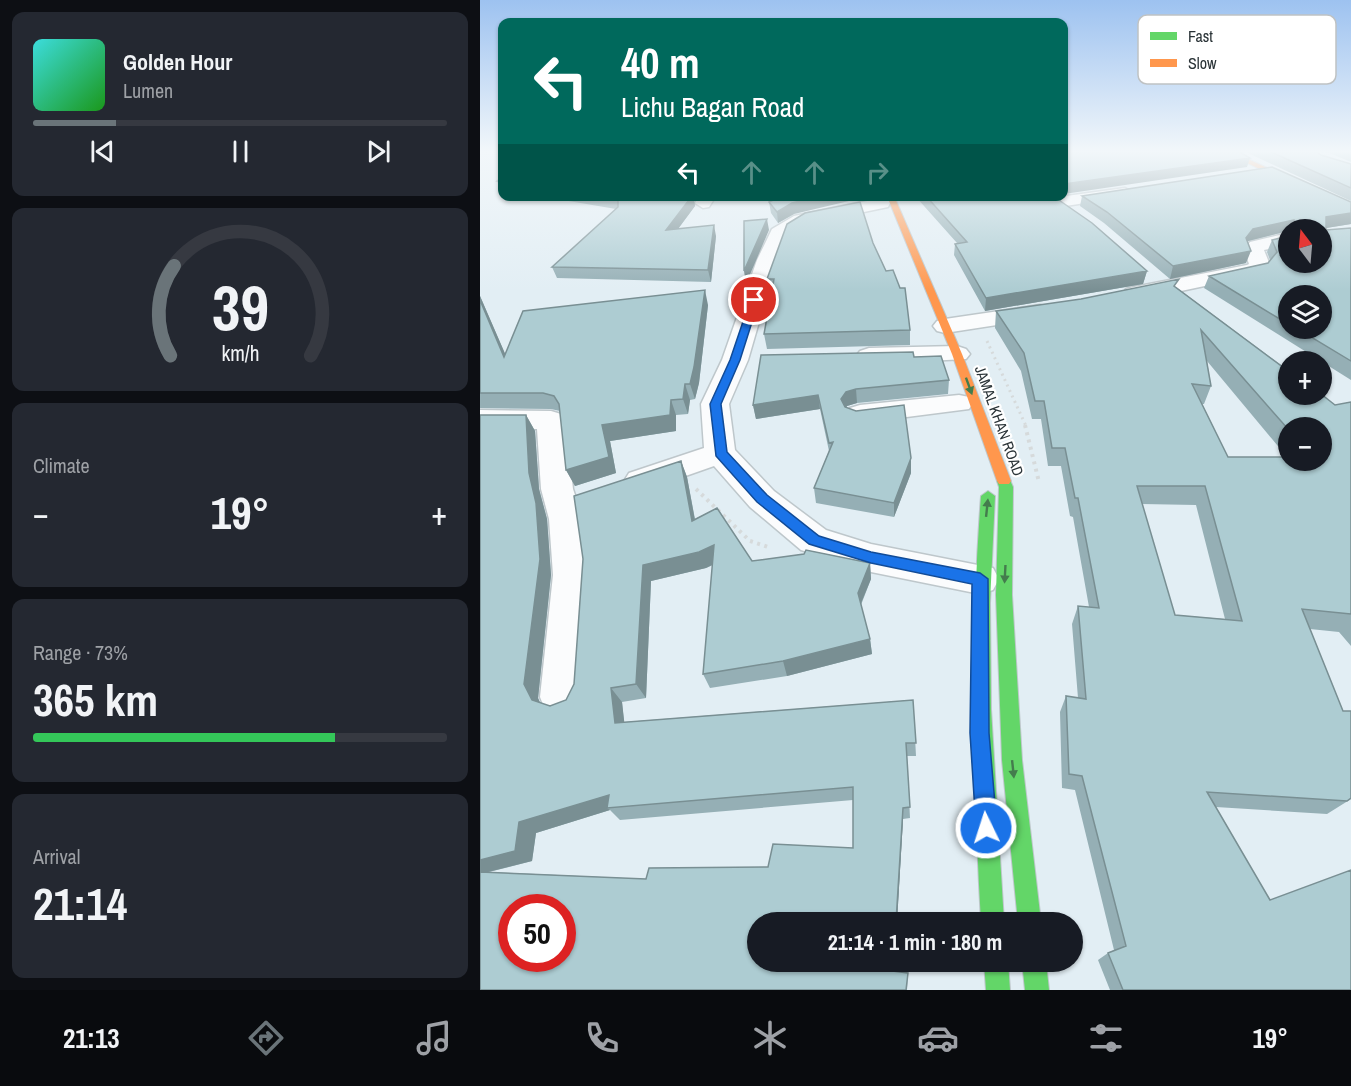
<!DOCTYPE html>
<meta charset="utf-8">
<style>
body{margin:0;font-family:"Archivo Narrow",sans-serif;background:#242831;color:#f1f3f6;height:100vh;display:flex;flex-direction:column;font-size:22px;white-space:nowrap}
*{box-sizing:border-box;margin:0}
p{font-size:20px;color:#9ea1a6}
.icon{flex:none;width:33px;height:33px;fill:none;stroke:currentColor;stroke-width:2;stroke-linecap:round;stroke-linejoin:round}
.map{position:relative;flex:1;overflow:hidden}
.panel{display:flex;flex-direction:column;gap:12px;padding:12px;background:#0d0f14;width:480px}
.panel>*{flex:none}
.banner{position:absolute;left:18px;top:18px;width:570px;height:183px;border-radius:12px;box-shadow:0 2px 4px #0004;background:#00695c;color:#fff;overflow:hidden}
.needle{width:39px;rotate:344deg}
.fabs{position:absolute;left:798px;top:219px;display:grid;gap:12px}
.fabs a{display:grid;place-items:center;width:54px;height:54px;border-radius:50%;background:#171b24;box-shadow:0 2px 4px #0004;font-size:30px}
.speed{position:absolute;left:18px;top:894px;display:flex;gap:12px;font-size:30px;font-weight:700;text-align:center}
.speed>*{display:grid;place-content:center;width:78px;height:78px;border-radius:50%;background:#171b24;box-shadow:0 2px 4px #0004;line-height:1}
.speed .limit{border:9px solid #d22;background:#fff;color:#111}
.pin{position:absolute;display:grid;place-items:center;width:51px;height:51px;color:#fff;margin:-26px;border:3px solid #fff;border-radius:50%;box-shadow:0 2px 6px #0007}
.me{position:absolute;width:66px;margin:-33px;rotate:356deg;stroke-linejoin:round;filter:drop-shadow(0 0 4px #0008)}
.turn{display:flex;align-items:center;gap:21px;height:126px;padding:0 24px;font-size:27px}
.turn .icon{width:78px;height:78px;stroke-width:2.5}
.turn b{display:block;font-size:42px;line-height:51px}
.lanes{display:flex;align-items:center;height:57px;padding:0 24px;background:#0003;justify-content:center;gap:30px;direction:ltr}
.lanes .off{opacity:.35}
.big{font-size:45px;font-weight:700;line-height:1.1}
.panel .tile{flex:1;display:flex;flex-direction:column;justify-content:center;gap:9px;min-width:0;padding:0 21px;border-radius:12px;background:#242831}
.panel .dial{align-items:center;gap:0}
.dial svg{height:156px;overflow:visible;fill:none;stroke:#363941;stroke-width:7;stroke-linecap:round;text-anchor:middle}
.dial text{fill:#f1f3f6;stroke:none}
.song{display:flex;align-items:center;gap:18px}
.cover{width:72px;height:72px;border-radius:9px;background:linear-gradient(135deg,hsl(180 70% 55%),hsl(120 70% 35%))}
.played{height:6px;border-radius:3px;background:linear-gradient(90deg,#6a7479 20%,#363941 20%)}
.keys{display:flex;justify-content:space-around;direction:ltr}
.heat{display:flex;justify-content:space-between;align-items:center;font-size:33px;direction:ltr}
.charge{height:9px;border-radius:4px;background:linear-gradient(90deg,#34c759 73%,#363941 0)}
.trip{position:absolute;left:267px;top:912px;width:336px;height:60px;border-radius:30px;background:#171b24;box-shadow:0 2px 4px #0004;font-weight:700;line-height:60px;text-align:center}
.tab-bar{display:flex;height:96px;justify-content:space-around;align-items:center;background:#090b0e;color:#9ea1a6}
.tab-bar .icon{width:42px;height:42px}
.tab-bar .active{color:#6a7479}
.tab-bar b{font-size:27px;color:#f1f3f6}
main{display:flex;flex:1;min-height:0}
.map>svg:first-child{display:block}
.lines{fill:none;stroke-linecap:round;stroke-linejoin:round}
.street-casing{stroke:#bec7cb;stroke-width:3}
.fast-casing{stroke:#bec7cb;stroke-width:2}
.slow-casing{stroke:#bec7cb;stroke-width:2}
.path-far1{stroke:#d6dadb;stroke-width:3;stroke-dasharray:2 4;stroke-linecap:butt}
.path{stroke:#d6dadb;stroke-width:4;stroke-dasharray:3 4.5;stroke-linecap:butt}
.street{fill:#fbfcfd;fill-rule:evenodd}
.fast{fill:#63d668;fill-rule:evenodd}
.slow{fill:#ff974d;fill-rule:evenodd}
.wall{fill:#95afb5;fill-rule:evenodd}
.shaded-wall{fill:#798f93}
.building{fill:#adccd2;stroke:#798f93;stroke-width:1.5;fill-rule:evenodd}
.oneway{fill:#447c4d}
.route{fill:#1a73e8;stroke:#114b97;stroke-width:1.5}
.labels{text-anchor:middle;stroke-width:4.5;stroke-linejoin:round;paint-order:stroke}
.street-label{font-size:15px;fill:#2a3337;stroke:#fff}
.key{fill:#fff;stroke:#bfc2c3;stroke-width:1.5}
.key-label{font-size:16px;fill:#2a3337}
</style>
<main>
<section class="panel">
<div class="tile">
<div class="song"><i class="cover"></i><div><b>Golden Hour</b><p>Lumen</p></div></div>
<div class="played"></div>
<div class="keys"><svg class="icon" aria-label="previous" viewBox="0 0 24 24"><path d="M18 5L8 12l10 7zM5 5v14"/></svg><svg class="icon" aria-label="pause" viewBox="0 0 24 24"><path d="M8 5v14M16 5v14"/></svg><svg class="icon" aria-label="next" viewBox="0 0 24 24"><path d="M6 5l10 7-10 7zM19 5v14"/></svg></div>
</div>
<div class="tile dial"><svg viewBox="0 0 100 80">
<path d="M14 69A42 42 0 1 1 86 69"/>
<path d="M14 69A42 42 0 0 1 16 23" stroke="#6a7479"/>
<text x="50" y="56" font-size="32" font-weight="700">39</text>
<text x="50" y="72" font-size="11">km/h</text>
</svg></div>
<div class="tile"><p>Climate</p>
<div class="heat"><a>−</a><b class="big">19°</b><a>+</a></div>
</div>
<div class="tile"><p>Range · 73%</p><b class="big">365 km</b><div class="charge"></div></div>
<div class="tile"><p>Arrival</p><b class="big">21:14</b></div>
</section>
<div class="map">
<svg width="871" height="990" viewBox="0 0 871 990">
<rect width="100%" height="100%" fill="#e2eef4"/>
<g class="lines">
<defs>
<path id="street" d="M645,188L653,193L651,196L579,207L571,202L579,197Z
M219,196H236L229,207L223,208L215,203Z
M402,198L408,199L410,203L408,207L326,224L307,236L297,260L268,360L249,404L255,450L294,491L346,530L391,544L513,568L519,579L513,590L500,594L391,572L321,550L270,507L234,466L160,492L149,489L144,481L149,473L224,448L221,404L242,360L277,260L292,229L314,216Z
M808,233V245L784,250L790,265L781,274L654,301L646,299L643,294L646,289L654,287L767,265L769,264L764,249L770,242Z
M560,305L568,307L571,312L568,317L465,333L457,331L453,326L457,321L465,319Z
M477,346L486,349L490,354L486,359L389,364L380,361L376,356L380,351L389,348Z
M479,395L489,397L493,403L489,409L380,423L370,420L366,414L370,408L380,405Z
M0,410L71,411L81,414L85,420L93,489L103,519L111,575L104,697L98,712L82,718L66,712L60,697L73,575L69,519L61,489L57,429L0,428Z"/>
<path id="fast" d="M524,476L529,478L533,487L532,595L542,760L561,922H538L522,760L516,595L519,487L517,481Z
M508,491L515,496L510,603L511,709L524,922H501C493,780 490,638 501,496Z
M504,962H528L530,990H506Z
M542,962H566L569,990H545Z"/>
<path id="slow" d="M744,152H753L871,207V212Z
M407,196H414L482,354L531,481L529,484H519L517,481L472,354Z"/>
</defs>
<!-- street casing -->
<use href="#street" class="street-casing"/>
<!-- fast casing -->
<use href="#fast" class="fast-casing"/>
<!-- slow casing -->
<use href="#slow" class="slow-casing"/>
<!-- path-far1 -->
<path class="path-far1" d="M507,341L546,426"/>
<!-- path -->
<path class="path" d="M545,425L559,482
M216,489L270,541L291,548"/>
<!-- street -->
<use href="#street" class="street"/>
<!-- fast -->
<use href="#fast" class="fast"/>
<!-- slow -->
<use href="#slow" class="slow"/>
</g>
<!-- wall -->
<path class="wall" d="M766,152H837L841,155L871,164V201Z
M847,152H871V162Z
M22,177V191L21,190L17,181Z
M59,196H216L214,201L215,206L198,229L236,236L231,282L77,278L72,267L136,209Z
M420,196H573L667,271L663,284L505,311L474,255L475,244L477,243L436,197L421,198Z
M602,196L871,202V224L846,228V230L871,228V380L724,288L729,276L788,263L790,260L787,252L792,240L842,230H808V231L768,241L766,263L690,279L624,223L600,206ZM808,296L842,328H808Z
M289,202L314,214L298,223L291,213Z
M393,243L406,271L430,330V345L287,349L284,334L291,294H289L287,279Z
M696,287L855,405L871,402V646L859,632L830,629L863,711H871V799L847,814L736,807L790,900L871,990H630L618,960L628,953L634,950L595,790L582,788L580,712L586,696L598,698L592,624L598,606L609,607L593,517L590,516L581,466H568L561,419H552L541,371L515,328L516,311ZM727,361L807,457H748L722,404H724L731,386ZM808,428L842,460H808ZM662,504L716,505L745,619L695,615Z
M0,296L25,354L228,305L219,383L215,399L210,400L208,414L196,415V431L130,441L136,473L95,486L86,470L80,411L71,409L0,408Z
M434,357L469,380L468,394L377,403L367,406L366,408L431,473L414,517L336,503L334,488L349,451L340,409L276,419L273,405Z
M0,415H46L55,431L59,489L67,519L71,575L58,698L60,703L70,706L86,700L94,684L103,559L94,496L201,461L207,477L215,519L237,508L272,561L324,554L326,550L390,563L391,579L381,605L390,639L392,654L307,676L230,688L223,674L233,565L226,568L171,581L166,698L142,702L144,722L433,700L436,756H427L430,818L423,819L417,922H278V962H415V971L428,973L427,990H0ZM373,800V848L293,844L288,867L169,868L166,879L9,872L52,861L56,833L130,810L140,820ZM32,908H82V958H32Z"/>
<!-- shaded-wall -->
<path class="shaded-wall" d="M770,158L767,167L584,194V184Z
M212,196H216L214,201L215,206L189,241L186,230Z
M341,196H390L314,214L298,223L297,212L312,203Z
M421,196H436V197L421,198Z
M871,213V224L840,229L846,217Z
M287,219L289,230L266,284L264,271Z
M814,220L810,230H808V231L768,241L762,250L766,238L773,229Z
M234,225L236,236L231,282L228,270Z
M771,251L766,263L690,279L693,266Z
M667,271L663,284L505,311L506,298Z
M225,290L228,305L219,383L215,399L210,384Z
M0,296L33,372L24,357L0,300Z
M205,384L210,400L208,414L203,399Z
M376,389L377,403L367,406L362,413L361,399L366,392Z
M338,395L340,409L276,419L273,405Z
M191,400L196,415V431L130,441L136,473L95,486L86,470L122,425Z
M46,415L55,431L59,489L67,519L71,575L58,698L65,714L52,700L44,684L49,473Z
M431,458V473L414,517V503Z
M201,461L207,477L218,537L212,521Z
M234,545L240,561L226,568L171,581L166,698L156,684L163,565Z
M390,563L391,579L379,608L378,593Z
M390,639L392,654L307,676L303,661Z
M131,688L142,702L146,737L135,723Z
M129,795L127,808L130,810L56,833L52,861L0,874V860L39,822Z
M423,808V819L417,922H416Z"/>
<!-- building -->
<path class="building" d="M584,152H760L770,158L584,184Z
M791,152H837L841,155L871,164V188Z
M792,167L871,202V213L846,217V230L871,228V361L816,328H842V296H808V324L729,276L788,263L797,252L792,240L808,236V262H842V230H815L814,220L773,229L766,238L771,251L693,266L627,212L602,196Z
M22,177V182L17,181Z
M118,196H212L186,230L234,225L228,270L72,267L138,207V200Z
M302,196H341L312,203L297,212L289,202Z
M446,196H573L612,223L667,271L506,298L475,244L487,242Z
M380,202L393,243L406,271L413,270L420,288H425L430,330L284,334L294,279H287L307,224L325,213Z
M287,219L264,271V221Z
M699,279L694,286L808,371V394H841L855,405L871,402V614L822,609L863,711H871V798L867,801L727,792L790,900L871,870V990H643L628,953L646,946L602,776L589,774L586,696L606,699L598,606L619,608L598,498H595L585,448H572L564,401H555L544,353L516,311L601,299ZM721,330L808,429V428H842V460H808V457H748L712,384L731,386ZM657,486H725L762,621L695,615Z
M225,290L214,367L210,384H205L203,399L191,400L190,415L122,425L129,457L86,470L79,404L74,396L63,393H0V300L24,357L43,311Z
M433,352L434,357L461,356L469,380L376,389L366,392L361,399L365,407L376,411L424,405L431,458L414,503L334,488L353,442L349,443L338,395L273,405L281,355Z
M0,415H46L49,473L56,503L60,559L44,684L52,700L70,706L86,700L94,684L103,559L94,496L201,461L212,521L237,508L272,561L324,554L326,550L390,563L378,593L390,639L303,661L223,674L234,545L219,552L163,565L156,684L131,688L135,723L433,700L436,743H426L430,807L423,808L416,922H278V962H414L413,971L428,973L426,990H0V872L166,879L169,868L288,867L293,844L373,848V787L127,808L129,795L39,822L35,851L0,860ZM32,908H82V958H32Z"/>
<!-- one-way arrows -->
<defs><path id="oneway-solid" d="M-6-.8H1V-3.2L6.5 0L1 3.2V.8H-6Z" transform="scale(1.5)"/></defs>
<g class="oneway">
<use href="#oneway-solid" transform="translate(489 386) rotate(70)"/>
<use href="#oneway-solid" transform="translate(507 508) rotate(-84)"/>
<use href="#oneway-solid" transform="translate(525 574) rotate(93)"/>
<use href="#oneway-solid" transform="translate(533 769) rotate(84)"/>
</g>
<!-- sky -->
<linearGradient id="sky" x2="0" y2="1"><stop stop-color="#9dc2f0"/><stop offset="0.52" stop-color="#f2f7fa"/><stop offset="1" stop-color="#f2f7fa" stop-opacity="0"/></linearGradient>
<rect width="871" height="291" fill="url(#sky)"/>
<!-- route -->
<path class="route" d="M271,298L279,300L260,360L241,404L247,452L287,495L339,536L391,552L500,573L508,579L509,733L517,828L514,835L506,838L499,835L496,828L490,733L492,584L391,563L329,544L277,502L236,456L230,404L250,360Z"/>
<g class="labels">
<!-- street labels -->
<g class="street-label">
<text transform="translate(519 421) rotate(70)" y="5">JAMAL KHAN ROAD</text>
</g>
</g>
<!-- legend -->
<rect x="658" y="15" width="198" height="69" rx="9" class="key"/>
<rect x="670" y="32" width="27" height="8" fill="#63d668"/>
<rect x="670" y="59" width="27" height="8" fill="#ff974d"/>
<g class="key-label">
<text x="708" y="42">Fast</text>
<text x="708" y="69">Slow</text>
</g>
</svg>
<div class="fabs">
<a><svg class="needle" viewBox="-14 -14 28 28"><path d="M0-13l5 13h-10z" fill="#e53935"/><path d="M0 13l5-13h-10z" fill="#9ea1a6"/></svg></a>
<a><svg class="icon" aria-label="layers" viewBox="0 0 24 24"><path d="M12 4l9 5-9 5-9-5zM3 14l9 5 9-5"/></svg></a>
<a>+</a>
<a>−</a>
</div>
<div class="speed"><div class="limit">50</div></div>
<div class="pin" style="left:274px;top:300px;background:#d93025"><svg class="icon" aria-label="arrive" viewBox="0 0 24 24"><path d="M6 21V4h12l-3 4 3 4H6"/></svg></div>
<svg class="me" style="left:506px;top:828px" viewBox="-20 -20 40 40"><circle r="17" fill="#1a73e8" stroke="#fff" stroke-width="3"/><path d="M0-11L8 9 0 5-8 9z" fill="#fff"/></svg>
<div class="trip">21:14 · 1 min · 180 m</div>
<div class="banner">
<div class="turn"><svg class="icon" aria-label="left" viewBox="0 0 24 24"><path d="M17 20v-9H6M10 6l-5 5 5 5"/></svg><div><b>40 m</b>Lichu Bagan Road</div></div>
<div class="lanes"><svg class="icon" aria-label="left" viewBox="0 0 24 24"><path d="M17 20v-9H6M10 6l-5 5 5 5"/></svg><svg class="icon off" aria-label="ahead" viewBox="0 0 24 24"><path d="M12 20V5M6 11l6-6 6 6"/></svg><svg class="icon off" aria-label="ahead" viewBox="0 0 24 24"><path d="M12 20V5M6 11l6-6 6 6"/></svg><svg class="icon off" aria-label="right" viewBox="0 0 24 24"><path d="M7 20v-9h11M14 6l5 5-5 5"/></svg></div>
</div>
</div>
</main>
<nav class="tab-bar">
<b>21:13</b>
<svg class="icon active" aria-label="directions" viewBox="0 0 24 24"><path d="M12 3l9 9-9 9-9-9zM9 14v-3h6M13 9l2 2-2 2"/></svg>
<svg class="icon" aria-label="music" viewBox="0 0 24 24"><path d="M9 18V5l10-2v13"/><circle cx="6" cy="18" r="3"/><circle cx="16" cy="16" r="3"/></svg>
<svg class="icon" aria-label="phone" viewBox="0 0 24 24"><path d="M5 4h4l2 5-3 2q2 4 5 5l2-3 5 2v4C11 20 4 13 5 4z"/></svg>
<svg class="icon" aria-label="climate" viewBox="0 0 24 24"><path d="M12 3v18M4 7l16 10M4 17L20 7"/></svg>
<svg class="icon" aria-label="car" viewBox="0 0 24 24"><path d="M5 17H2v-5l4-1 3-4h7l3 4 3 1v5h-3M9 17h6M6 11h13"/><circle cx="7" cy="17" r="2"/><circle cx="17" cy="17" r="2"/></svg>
<svg class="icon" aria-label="filters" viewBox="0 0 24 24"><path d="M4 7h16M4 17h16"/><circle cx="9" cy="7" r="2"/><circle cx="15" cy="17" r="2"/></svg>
<b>19°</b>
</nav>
